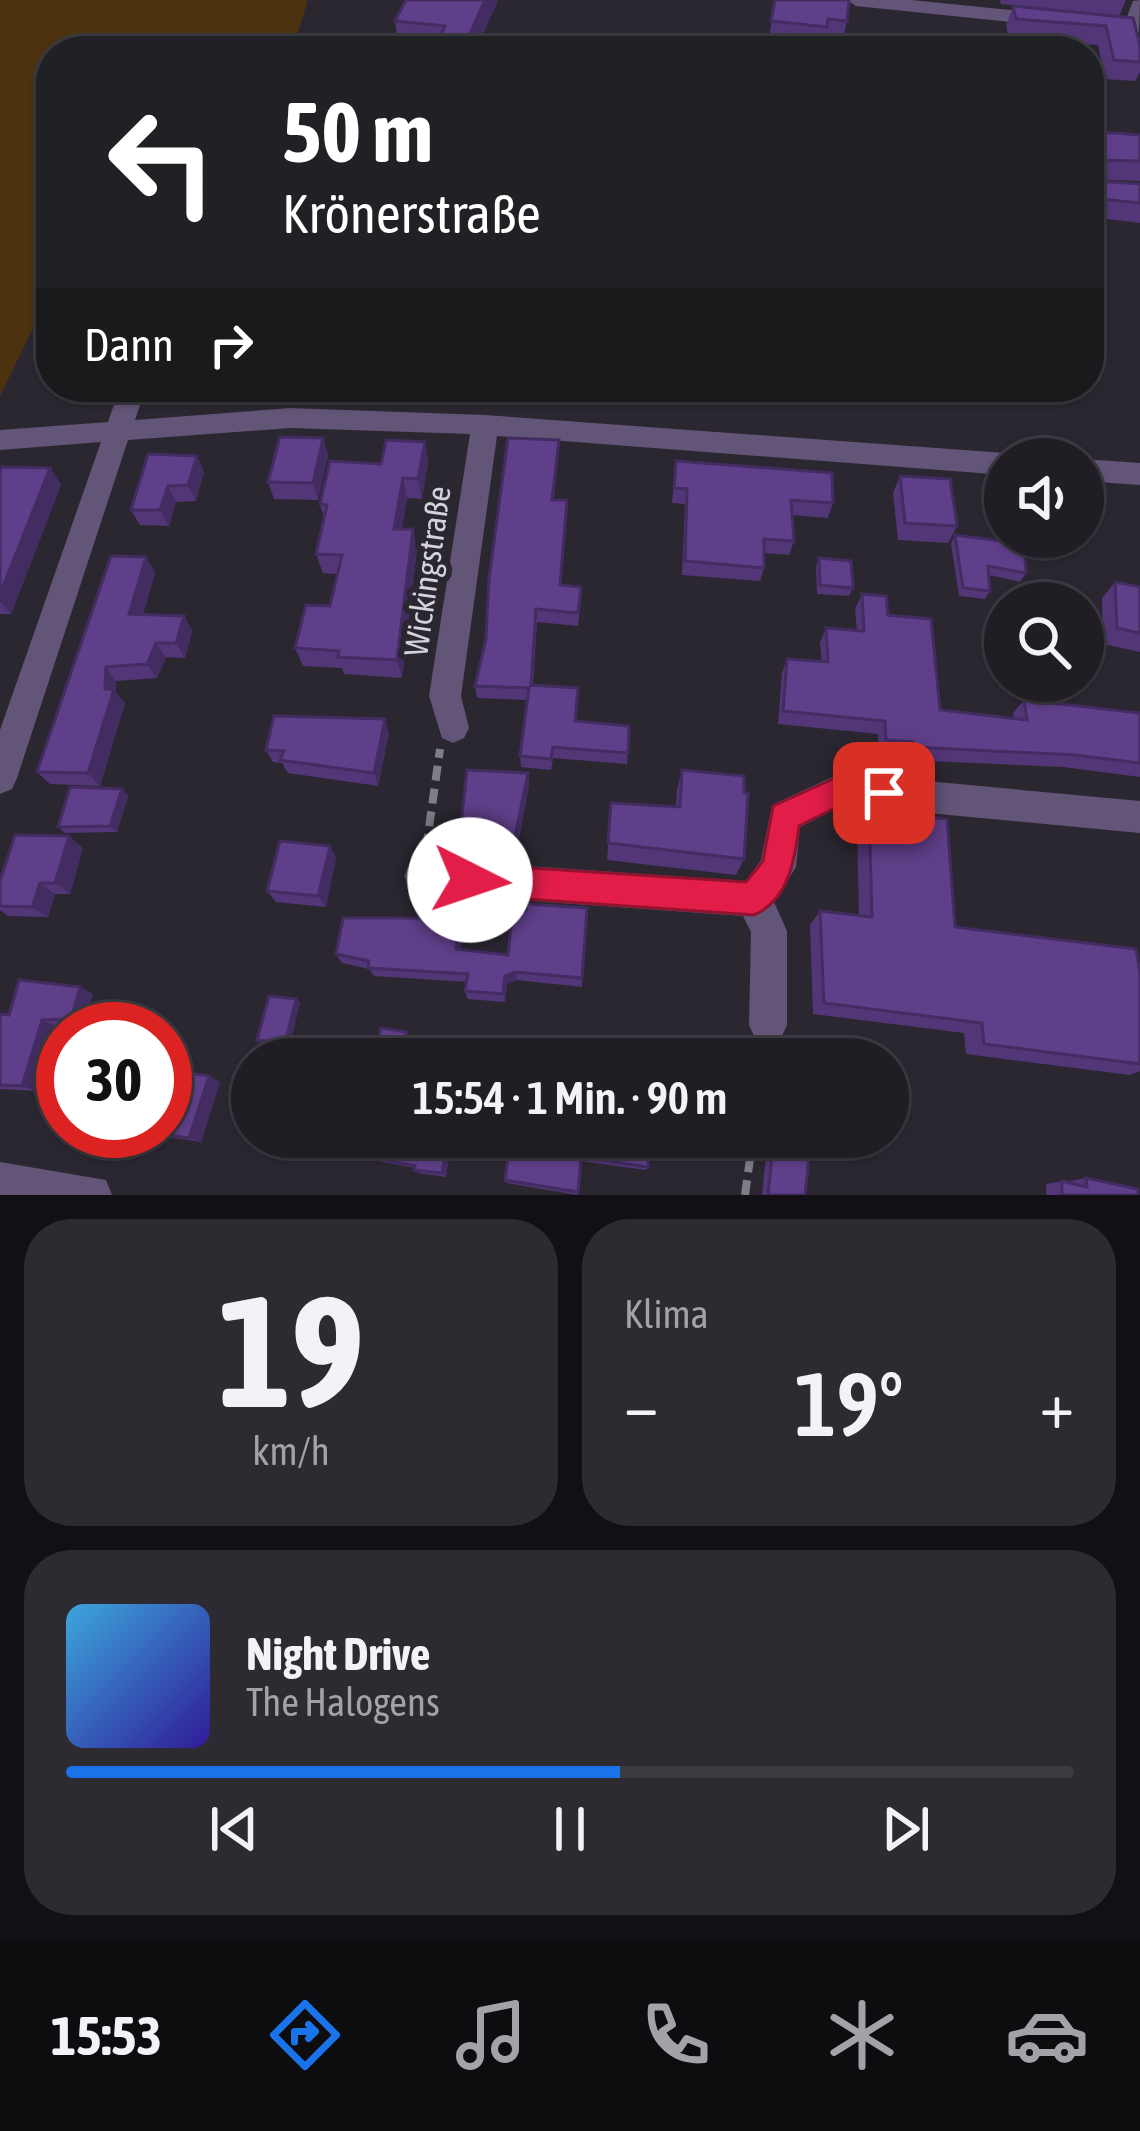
<!DOCTYPE html>
<html lang="de">
<meta charset="utf-8">
<style>
body{margin:0;font-family:"Asap Condensed",sans-serif;background:#2d2a32;color:#f1f3f6;height:100vh;display:flex;flex-direction:column;font-size:45px;white-space:nowrap}
*{box-sizing:border-box;margin:0}
p{font-size:39px;color:#a2a2a7}
.icon{flex:none;width:66px;height:66px;fill:none;stroke:currentColor;stroke-width:2;stroke-linecap:round;stroke-linejoin:round}
.map{position:relative;height:1195px;overflow:hidden}
.sheet{display:flex;flex-direction:column;gap:24px;padding:24px;background:#121014;flex:1}
.sheet>*{flex:none}
.top-card{position:absolute;left:36px;top:36px;width:1068px;height:366px;border-radius:48px;box-shadow:0 3px 9px #0004,0 0 0 3px #3d3b42;background:#202124;color:#fff;overflow:hidden}
.controls{position:absolute;left:984px;top:438px;display:grid;gap:24px}
.controls a{display:grid;place-items:center;width:120px;height:120px;border-radius:50%;background:#201d25;box-shadow:0 3px 9px #0004,0 0 0 3px #3d3b42;font-size:60px}
.speed{position:absolute;left:36px;top:1002px;display:flex;gap:24px;font-size:60px;font-weight:700;text-align:center}
.speed>*{display:grid;place-content:center;width:156px;height:156px;border-radius:50%;background:#201d25;box-shadow:0 3px 9px #0004,0 0 0 3px #3d3b42;line-height:1}
.speed .limit{border:18px solid #d22;background:#fff;color:#111}
.pin{position:absolute;display:grid;place-items:center;width:102px;height:102px;color:#fff;margin:-51px;border-radius:24px;box-shadow:0 6px 18px #0006}
.me{position:absolute;width:132px;margin:-66px;rotate:94deg;stroke-linejoin:round;filter:drop-shadow(0 0 9px #0008)}
.turn{display:flex;align-items:center;gap:42px;height:252px;padding:0 48px;font-size:54px}
.turn .icon{width:156px;height:156px;stroke-width:2.5}
.turn b{display:block;font-size:84px;line-height:102px}
.then{display:flex;align-items:center;height:114px;padding:0 48px;background:#0003;gap:24px;font-size:45px}
.big{font-size:90px;font-weight:600;line-height:1.1}
.sheet .widget{flex:1;display:flex;flex-direction:column;justify-content:center;gap:18px;min-width:0;padding:0 42px;border-radius:48px;background:#2d2a32}
.sheet .dial{align-items:center;gap:0}
.dial b{font-size:156px;line-height:1}
.song{display:flex;align-items:center;gap:36px}
.cover{width:144px;height:144px;border-radius:18px;background:linear-gradient(135deg,hsl(200 70% 55%),hsl(250 70% 35%))}
.played{height:12px;border-radius:6px;background:linear-gradient(90deg,#1a73e8 55%,#3d3b42 55%)}
.keys{display:flex;justify-content:space-around;direction:ltr}
.heat{display:flex;justify-content:space-between;align-items:center;font-size:66px;direction:ltr}
.sheet .tiles{flex:1;display:grid;gap:24px;grid-template-columns:1fr 1fr}
.widget:last-child{grid-column:span 2}
.trip{position:absolute;left:231px;top:1038px;width:678px;height:120px;border-radius:60px;background:#201d25;box-shadow:0 3px 9px #0004,0 0 0 3px #3d3b42;font-weight:600;line-height:120px;text-align:center}
.dock{display:flex;height:192px;justify-content:space-around;align-items:center;background:#0d0c0f;color:#a2a2a7}
.dock .icon{width:84px;height:84px}
.dock .on{color:#1a73e8}
.dock b{font-size:54px;color:#f1f3f6}
.map>svg:first-child{display:block}
.green{fill:#4c320f}
.lines{fill:none;stroke-linecap:round;stroke-linejoin:round}
.path-far1{stroke:#807d85;stroke-width:6;stroke-dasharray:10 6;stroke-linecap:butt}
.path{stroke:#807d85;stroke-width:8;stroke-dasharray:15 8;stroke-linecap:butt}
.minor{fill:#625577;fill-rule:evenodd}
.wall{fill:#533677}
.shaded-wall{fill:#432c61}
.building{fill:#603f8a;stroke:#432c61;stroke-width:3}
.route{fill:#e11d48;stroke:#92132f;stroke-width:3}
.labels{text-anchor:middle;stroke-width:12;stroke-linejoin:round;paint-order:stroke}
.street-label{font-size:33px;fill:#d5d3d9;stroke:#2b2731}
</style>
<div class="map">
<svg width="1140" height="1195" viewBox="0 0 1140 1195">
<rect width="100%" height="100%" fill="#2b2731"/>
<!-- green -->
<path class="green" d="M0,0H308L292,51H51V291L0,396Z"/>
<g class="lines">
<!-- path-far1 -->
<path class="path-far1" d="M488,404L491,387"/>
<!-- path -->
<path class="path" d="M426,849L440,749
M745,1195L753,1137"/>
<!-- minor -->
<path class="minor" d="M847,0H911L1049,14L1059,20L1049,26L856,6Z
M1140,0L1139,32L1097,31L1087,25L1097,19L1125,22L1133,1Z
M1089,181L1140,185V199L1089,195Z
M120,387H146L135,420L290,408L485,415L1005,453L1016,459H1005V475L497,436L461,696L469,728L464,738L453,743L442,738L429,696L470,434L290,428L128,440L17,778L12,789L0,794V730L101,442L0,450V430L108,422Z
M1083,459L1140,463V485L1083,481Z
M841,773L1140,801V833L843,805L800,827L796,867L774,902L787,931V1025L781,1038L768,1044L755,1038L749,1025L751,932L743,916L422,893L410,888L404,876L410,864L422,859L746,881L761,860L772,805Z
M0,1162L106,1180L112,1195H0Z"/>
</g>
<!-- wall -->
<path class="wall" d="M406,0H498L477,48L509,51H439L399,46L395,21Z
M775,0L847,21L840,50L823,48V51L767,50Z
M1000,0H1126L1119,16L1001,4Z
M1013,6L1133,18L1140,45V72L1135,81L1105,79L1098,45L1009,39L1006,26Z
M1089,131L1140,135V181L1089,179Z
M1098,181L1140,184V223L1092,217L1089,200Z
M51,306V343L42,326Z
M259,387H297L296,390L260,389Z
M534,387H696L534,391Z
M749,387H922L915,404L750,405Z
M323,438L328,455L318,500L274,499L268,482Z
M559,440L554,500H567L561,585L581,587V600L578,626L537,622L533,685L576,721L629,726L627,764L553,758L551,770L521,767L520,756L528,700L477,698L475,686Z
M425,442L428,462L422,499L407,498L402,529L417,549L402,678L344,674L342,668L303,666L295,648L330,606L337,574L323,573L316,554L324,518L320,504L381,464Z
M197,456L204,472L196,501L176,502L169,526L140,525L131,510Z
M676,461L833,503L828,518L792,515L794,541L789,555L764,553V568L760,581L682,575L685,504L672,503Z
M50,468L61,485L11,614H0V471Z
M900,476L957,526L948,543L898,540L893,493Z
M1005,485V533H1001L996,501Z
M955,535L1026,573L1020,582L989,575L990,591L985,599L959,596L951,543Z
M146,557L155,573L143,614L184,616L192,631L185,658L166,657L157,678L116,681V693L125,703L100,786L50,784L37,772Z
M819,558L853,588L849,596L817,594L816,567Z
M1115,582L1140,587V652L1103,644L1102,598Z
M862,594L888,615L940,710L1014,719L1013,713L1024,700L1140,713V777L1063,767L906,760L905,755L879,752L878,734L778,724L782,673L787,659L822,662L820,643L826,628L857,631L855,609Z
M389,733L378,786L288,773L282,763L273,762L266,750Z
M682,770L744,859L736,875L607,860L611,803L676,807L677,790Z
M528,773L529,786L517,848L463,845L460,833Z
M122,789L128,796L117,832L65,833L58,827Z
M869,810L955,927L1140,973V1071L1130,1075L966,1054L964,1033L813,1014L810,925L820,911L859,915L857,828Z
M83,848L70,894H55L48,917L8,916L0,910V906Z
M336,857L326,907L276,902L267,891Z
M587,908L582,987L517,980L507,984L505,1002L468,999L465,991L467,982L374,976L369,969L342,963L336,954L442,922L459,923L462,933L460,949L508,955L526,910Z
M80,987L93,994L84,1026H56L37,1091L0,1089V1014L9,1015Z
M296,999L300,1003L289,1047L262,1044L257,1040Z
M209,1076L220,1082L201,1142L131,1131H165Z
M252,1137H331L327,1160L296,1156L287,1153L288,1148L260,1144L250,1140Z
M380,1137H452L446,1177L419,1173L415,1168L382,1162L375,1158Z
M510,1137H700L699,1153L695,1156L649,1149L648,1167L646,1170L580,1161L578,1195L507,1183L505,1180Z
M768,1137H811L805,1195H762Z
M1086,1178L1138,1195H1046V1184L1062,1181L1070,1183V1181Z"/>
<!-- shaded-wall -->
<path class="shaded-wall" d="M485,0H498L475,51H468L467,40Z
M323,438L328,455L318,500L313,483Z
M425,442L428,462L422,499L418,479Z
M197,456L204,472L196,501L188,485Z
M50,468L61,485L11,614L0,601V594Z
M403,478L407,498L399,548L394,529Z
M168,486L176,502L169,526L160,510Z
M413,529L417,549L402,678L397,660Z
M146,557L155,573L139,629L129,614Z
M184,616L192,631L185,658L176,643Z
M156,643L166,657L157,678L147,664Z
M106,667L116,681V693L125,703L100,786L88,773L105,689Z
M385,719L389,733L378,786L374,773Z
M528,773L529,786L517,848L515,836Z
M122,789L128,796L117,832L110,826Z
M69,836L83,848L70,894L55,883Z
M330,846L336,857L326,907L318,896Z
M40,883L55,894L48,917L32,907Z
M459,923L462,933L459,958L456,949Z
M515,972L517,980L507,984L505,1002L503,994L505,976Z
M80,987L93,994L84,1026L71,1019Z
M296,999L300,1003L289,1047L285,1043Z
M42,1020L56,1026L37,1091L22,1086Z
M406,1032L409,1036L404,1059H401Z
M209,1076L220,1082L201,1142L189,1138Z
M322,1137H331L327,1160L319,1156Z
M448,1137H452L446,1177L442,1173Z"/>
<!-- building -->
<path class="building" d="M406,0H485L467,40L440,37L445,26L395,21Z
M775,0H849L847,21L828,19L827,27L771,21Z
M1013,6L1133,18L1140,45V62L1114,60L1106,26L1016,19Z
M524,44L592,51H521Z
M458,46L509,51H456Z
M1089,131L1140,135V161L1094,160Z
M1098,181L1140,184V203L1101,199Z
M51,306V326H42Z
M280,437L323,438L313,483L268,482Z
M508,438L559,440L552,500H567L560,585L581,587L578,613L536,609L531,685L578,688L575,721L629,726L628,753L553,747L551,759L520,756L529,688L475,686L486,639L489,579Z
M386,440L425,442L418,479L403,478L394,529H413L397,660L338,657L339,651L295,648L306,605L330,606L342,555L316,554L327,505L320,504L330,461L381,464Z
M148,454L197,456L188,485L168,486L160,510H131Z
M676,461L832,473L833,503L791,500L794,541L764,539V568L685,561L687,489L674,488Z
M2,467L50,468L0,594V471Z
M900,476L950,479L957,526L905,523Z
M955,535L1024,544L1026,573L988,566L990,591L963,588Z
M111,556L146,557L129,614L184,616L176,643H156L147,664L106,667L105,689H114L88,773L37,772Z
M819,558L851,561L853,588L820,585Z
M1115,582L1140,587V633L1117,628Z
M862,594L886,596L888,615L931,619L940,710L1027,720L1024,700L1140,713V763L1075,755L914,747L913,742L886,740L885,721L783,711L787,659L828,662L826,628L864,631Z
M274,716L385,719L374,773L280,760L284,751L266,750Z
M467,770L528,773L515,836L460,833Z
M682,770L744,776V793H748L744,859L608,843L611,803L680,807Z
M70,787L122,789L110,826L58,827Z
M869,810L947,819L955,927L1136,949L1140,973V1064L984,1044L982,1023L824,1003L820,911L872,917Z
M15,835L69,836L55,883H40L32,907L0,906V881Z
M280,841L330,846L318,896L267,891Z
M527,904L587,908L582,978L515,972L505,976L503,994L465,991L468,974L368,968L369,961L336,954L343,918H440L439,922L459,923L456,949L508,955L513,909L526,910Z
M19,980L80,987L71,1019L42,1020L22,1086L0,1085V1014L9,1015Z
M269,996L296,999L285,1043L257,1040Z
M381,1028L406,1032L401,1059H375Z
M784,1048L831,1059H783Z
M639,1051L691,1059H638Z
M165,1070L209,1076L189,1138L142,1131H165Z
M252,1132V1137H322L319,1156L287,1153L289,1146L250,1140Z
M380,1137H448L442,1173L414,1170L415,1166L375,1158Z
M510,1137H700L699,1153L650,1145L648,1167L581,1157L578,1192L505,1180Z
M774,1137H811L805,1195H768Z
M1086,1178L1138,1189V1195H1062V1181L1087,1187Z"/>
<!-- route -->
<path class="route" d="M842,775L895,783L899,793L895,803L884,808L843,804L799,826C795,859 789,900 754,915L470,895L458,891L454,880L458,868L470,864L746,882L763,861L773,806Z"/>
<g class="labels">
<!-- street labels -->
<g class="street-label">
<text transform="translate(427 571) rotate(-82)" y="12">Wickingstraße</text>
</g>
</g>
</svg>
<div class="controls">
<a><svg class="icon" aria-label="sound" viewBox="0 0 24 24"><path d="M4 9h4l5-4v14l-5-4H4zM17 9q2 3 0 6"/></svg></a>
<a><svg class="icon" aria-label="search" viewBox="0 0 24 24"><circle cx="10" cy="10" r="6"/><path d="M15 15l6 6"/></svg></a>
</div>
<div class="speed"><div class="limit">30</div></div>
<div class="pin" style="left:884px;top:793px;background:#d93025"><svg class="icon" aria-label="arrive" viewBox="0 0 24 24"><path d="M6 21V4h12l-3 4 3 4H6"/></svg></div>
<svg class="me" style="left:470px;top:880px" viewBox="-20 -20 40 40"><circle r="19" fill="#fff"/><path d="M0-13L10 11 0 6-10 11z" fill="#e11d48"/></svg>
<div class="trip">15:54 · 1 Min. · 90 m</div>
<div class="top-card">
<div class="turn"><svg class="icon" aria-label="left" viewBox="0 0 24 24"><path d="M17 20v-9H6M10 6l-5 5 5 5"/></svg><div><b>50 m</b>Krönerstraße</div></div>
<div class="then">Dann<svg class="icon" aria-label="right" viewBox="0 0 24 24"><path d="M7 20v-9h11M14 6l5 5-5 5"/></svg></div>
</div>
</div>
<section class="sheet">
<div class="tiles">
<div class="widget dial"><b>19</b><p>km/h</p></div>
<div class="widget"><p>Klima</p>
<div class="heat"><a>−</a><b class="big">19°</b><a>+</a></div>
</div>
<div class="widget">
<div class="song"><i class="cover"></i><div><b>Night Drive</b><p>The Halogens</p></div></div>
<div class="played"></div>
<div class="keys"><svg class="icon" aria-label="previous" viewBox="0 0 24 24"><path d="M18 5L8 12l10 7zM5 5v14"/></svg><svg class="icon" aria-label="pause" viewBox="0 0 24 24"><path d="M8 5v14M16 5v14"/></svg><svg class="icon" aria-label="next" viewBox="0 0 24 24"><path d="M6 5l10 7-10 7zM19 5v14"/></svg></div>
</div>
</div>
</section>
<nav class="dock">
<b>15:53</b>
<svg class="icon on" aria-label="directions" viewBox="0 0 24 24"><path d="M12 3l9 9-9 9-9-9zM9 14v-3h6M13 9l2 2-2 2"/></svg>
<svg class="icon" aria-label="music" viewBox="0 0 24 24"><path d="M9 18V5l10-2v13"/><circle cx="6" cy="18" r="3"/><circle cx="16" cy="16" r="3"/></svg>
<svg class="icon" aria-label="phone" viewBox="0 0 24 24"><path d="M5 4h4l2 5-3 2q2 4 5 5l2-3 5 2v4C11 20 4 13 5 4z"/></svg>
<svg class="icon" aria-label="climate" viewBox="0 0 24 24"><path d="M12 3v18M4 7l16 10M4 17L20 7"/></svg>
<svg class="icon" aria-label="car" viewBox="0 0 24 24"><path d="M5 17H2v-5l4-1 3-4h7l3 4 3 1v5h-3M9 17h6M6 11h13"/><circle cx="7" cy="17" r="2"/><circle cx="17" cy="17" r="2"/></svg>
</nav>
